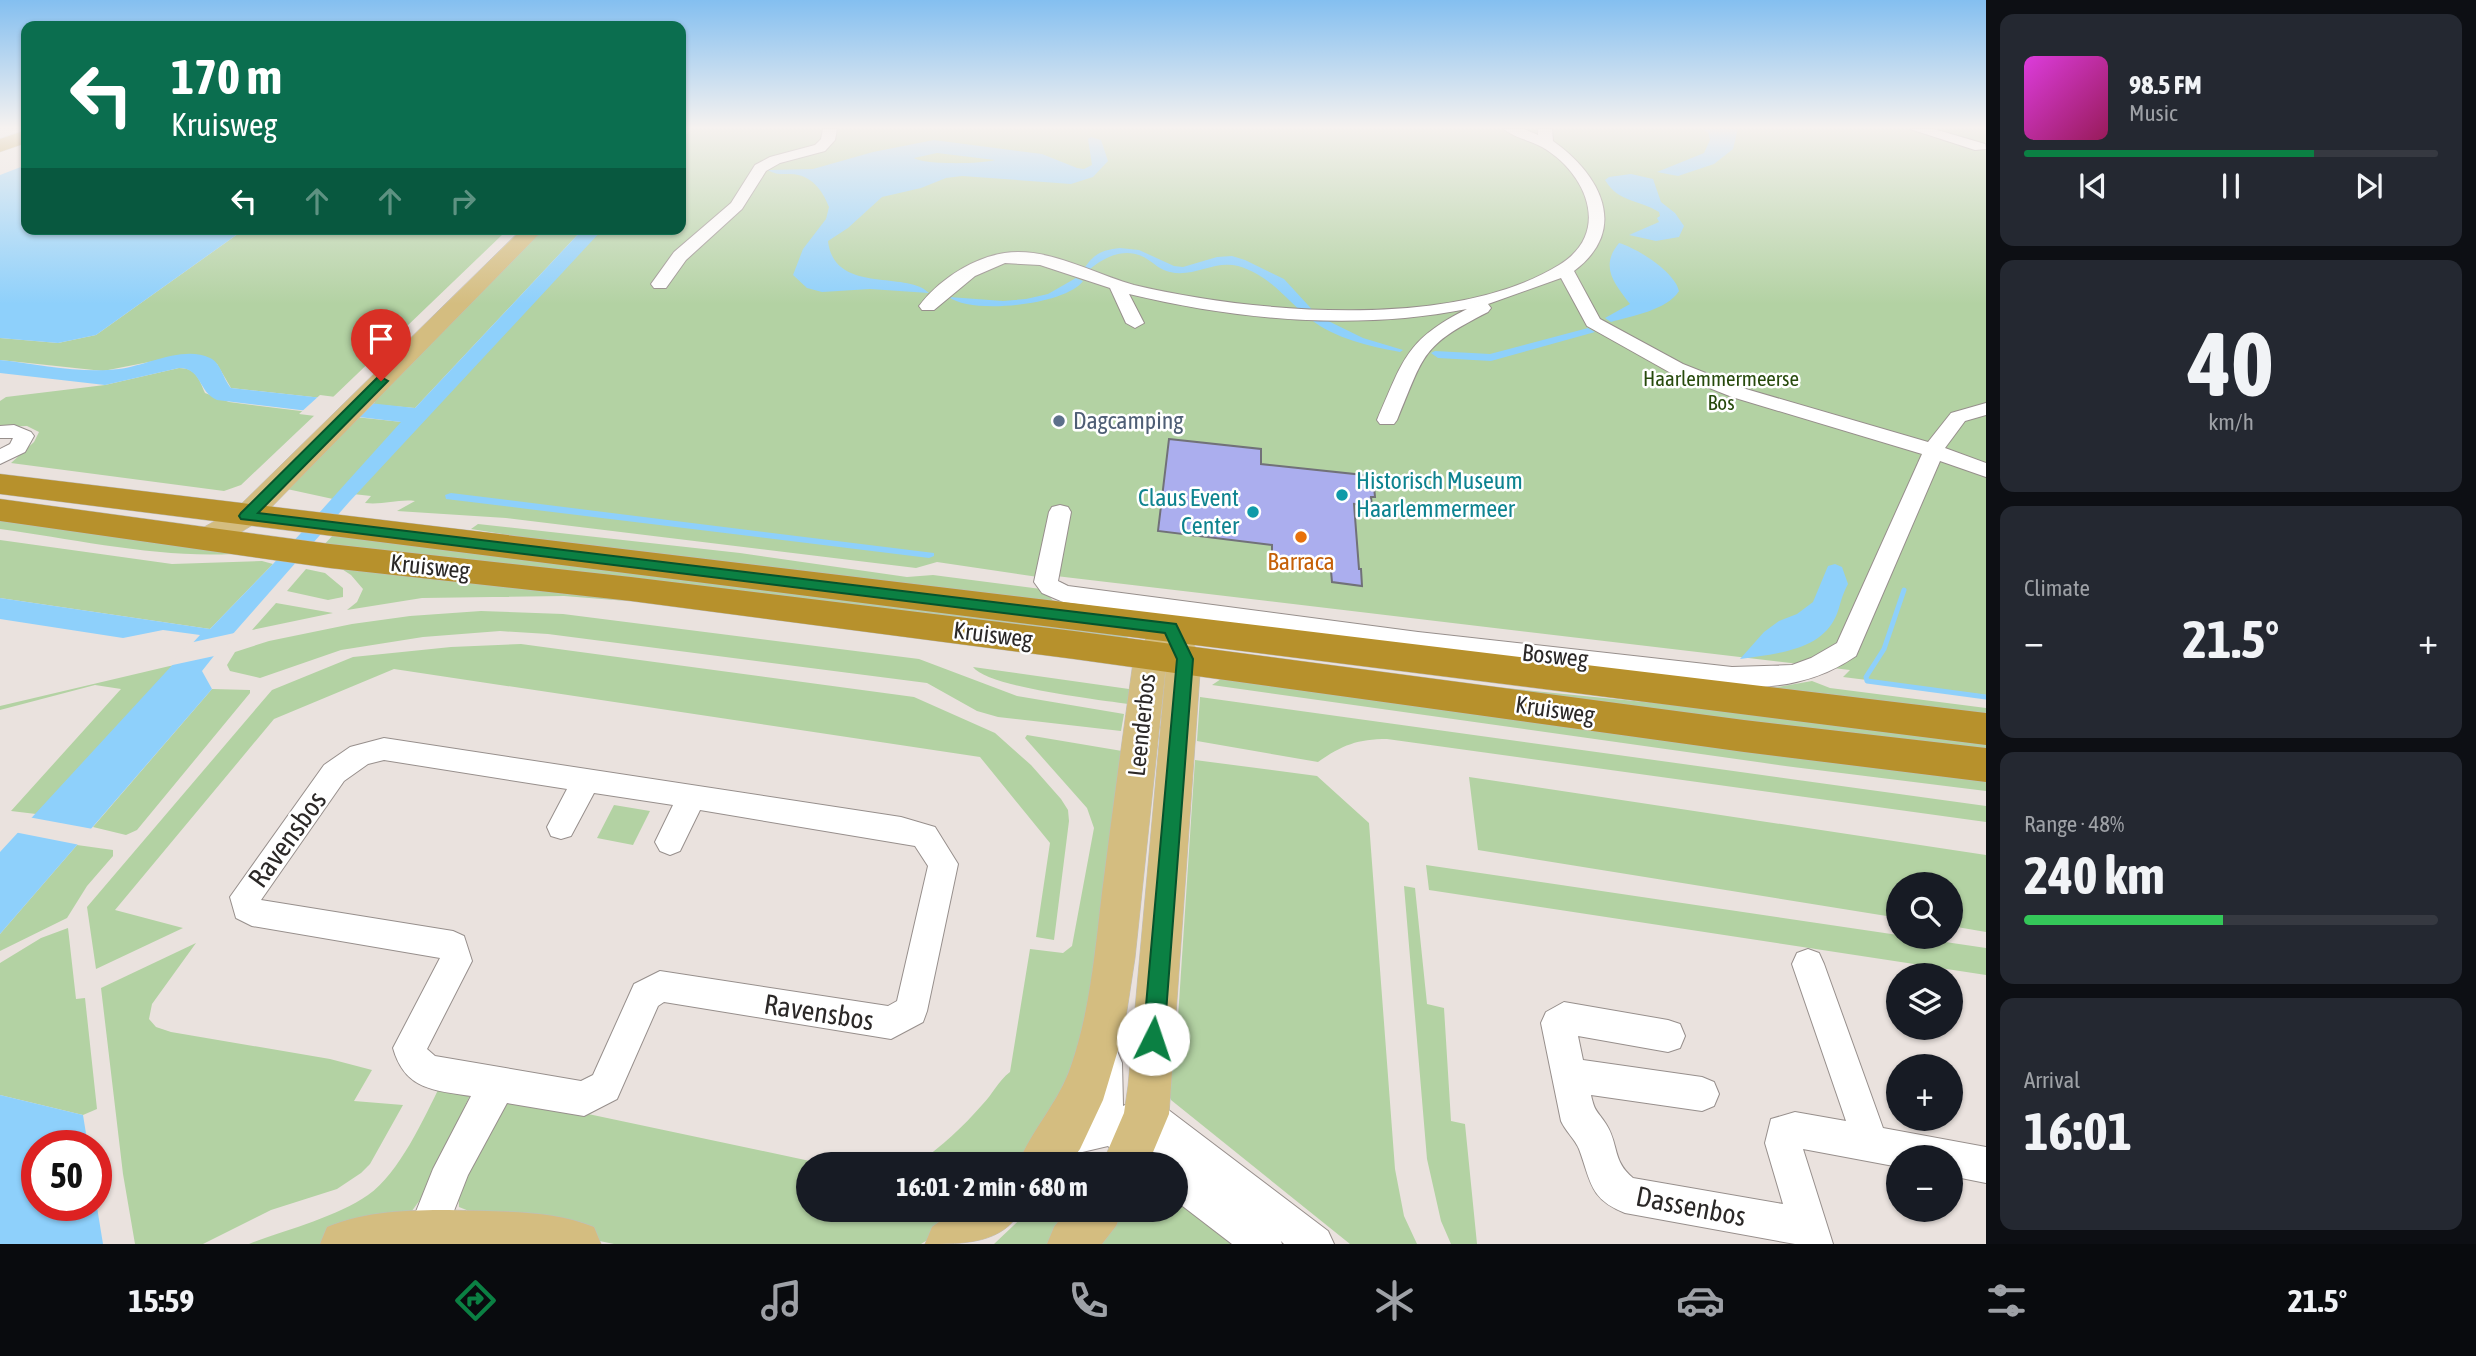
<!DOCTYPE html>
<meta charset="utf-8">
<style>
body{margin:0;font-family:"Asap Condensed",sans-serif;background:#242831;color:#f1f3f6;height:100vh;display:flex;flex-direction:column;font-size:26px;white-space:nowrap}
*{box-sizing:border-box;margin:0}
p{font-size:23px;color:#9ea1a6}
.icon{flex:none;width:38px;height:38px;fill:none;stroke:currentColor;stroke-width:2;stroke-linecap:round;stroke-linejoin:round}
.map{position:relative;flex:1;overflow:hidden}
.side{display:flex;flex-direction:column;gap:14px;padding:14px;background:#0d0f14;width:490px}
.side>*{flex:none}
.top-card{position:absolute;left:21px;top:21px;width:665px;height:214px;border-radius:14px;box-shadow:0 2px 5px #0004;background:#0b6e4f;color:#fff;overflow:hidden}
.controls{position:absolute;left:1886px;top:872px;display:grid;gap:14px}
.controls a{display:grid;place-items:center;width:77px;height:77px;border-radius:50%;background:#171b24;box-shadow:0 2px 5px #0004;font-size:35px}
.speed{position:absolute;left:21px;top:1130px;display:flex;gap:14px;font-size:35px;font-weight:700;text-align:center}
.speed>*{display:grid;place-content:center;width:91px;height:91px;border-radius:50%;background:#171b24;box-shadow:0 2px 5px #0004;line-height:1}
.speed .limit{border:10px solid #d22;background:#fff;color:#111}
.pin{position:absolute;display:grid;place-items:center;width:60px;height:60px;color:#fff;margin:-72px -30px;border-radius:50% 50% 50% 0;rotate:-45deg;box-shadow:0 0 7px #0007}
.pin .icon{rotate:45deg}
.me{position:absolute;width:77px;margin:-38px;rotate:4deg;stroke-linejoin:round;filter:drop-shadow(0 0 5px #0008)}
.turn{display:flex;align-items:center;gap:24px;height:147px;padding:0 35px;font-size:32px}
.turn .icon{width:91px;height:91px;stroke-width:2.5}
.turn b{display:block;font-size:49px;line-height:60px}
.lanes{display:flex;align-items:center;height:66px;padding:0 35px;background:#0003;justify-content:center;gap:35px;direction:ltr}
.lanes .off{opacity:.35}
.big{font-size:52px;font-weight:700;line-height:1.1}
.side .widget{flex:1;display:flex;flex-direction:column;justify-content:center;gap:10px;min-width:0;padding:0 24px;border-radius:14px;background:#242831}
.side .dial{align-items:center;gap:0}
.dial b{font-size:91px;line-height:1}
.song{display:flex;align-items:center;gap:21px}
.cover{width:84px;height:84px;border-radius:10px;background:linear-gradient(135deg,hsl(300 70% 55%),hsl(330 70% 35%))}
.played{height:7px;border-radius:4px;background:linear-gradient(90deg,#0b8043 70%,#363941 70%)}
.keys{display:flex;justify-content:space-around;direction:ltr}
.heat{display:flex;justify-content:space-between;align-items:center;font-size:38px;direction:ltr}
.charge{height:10px;border-radius:5px;background:linear-gradient(90deg,#34c759 48%,#363941 0)}
.trip{position:absolute;left:796px;top:1152px;width:392px;height:70px;border-radius:35px;background:#171b24;box-shadow:0 2px 5px #0004;font-weight:700;line-height:70px;text-align:center}
.menu{display:flex;height:112px;justify-content:space-around;align-items:center;background:#090b0e;color:#9ea1a6}
.menu .icon{width:49px;height:49px}
.menu .active{color:#0b8043}
.menu b{font-size:32px;color:#f1f3f6}
main{display:flex;flex:1;min-height:0}
.map>svg:first-child{display:block}
.green{fill:#b3d2a3}
.water{fill:#8ed0fb;fill-rule:evenodd}
.pier{fill:#eae2de}
.lines{fill:none;stroke-linecap:round;stroke-linejoin:round}
.stream{stroke:#8ed0fb;stroke-width:5}
.building{fill:#abaeee;stroke:#717178;stroke-width:2}
.minor-casing{stroke:#978f8c;stroke-width:2}
.major-casing{stroke:#bfbebe;stroke-width:1}
.highway-casing{stroke:#bfbebe;stroke-width:1}
.minor{fill:#fff;fill-rule:evenodd}
.major{fill:#d4bd80;fill-rule:evenodd}
.highway{fill:#b7912c;fill-rule:evenodd}
.route{fill:#0b8043;stroke:#07532c;stroke-width:2}
.service-dot{fill:#5c6f8a;stroke:#fff;stroke-width:2.5}
.culture-dot{fill:#0f9aa8;stroke:#fff;stroke-width:2.5}
.food-dot{fill:#e8710a;stroke:#fff;stroke-width:2.5}
.labels{text-anchor:middle;stroke-width:5;stroke-linejoin:round;paint-order:stroke}
.far-park-label{font-size:21px;fill:#274a0c;stroke:#fff}
.service-label{font-size:24px;fill:#4e5e75;stroke:#fff;text-anchor:start}
.culture-label{font-size:24px;fill:#0d838f;stroke:#fff;text-anchor:start}
.food-label{font-size:24px;fill:#c56008;stroke:#fff}
.street-label{font-size:24px;fill:#2b2827;stroke:#fff}
.near-street-label{font-size:28px;fill:#2b2827;stroke:#fff}
</style>
<main>
<div class="map">
<svg width="1986" height="1244" viewBox="0 0 1986 1244">
<rect width="100%" height="100%" fill="#eae2de"/>
<!-- green -->
<path class="green" d="M691,129H1986V695L1843,677L1850,670L1039,574L1038,577L937,562L916,568L506,518L397,511L415,501C398,499 383,505 365,503L371,496L353,494L598,229H681V140Z
M277,229H503V234L331,399L231,388L217,364L185,355L103,371L0,360V338L58,343L96,335L242,231L270,234Z
M542,229H583L415,408L369,404Z
M179,368C196,368 199,379 205,393L229,402L317,413L241,485L224,491L11,463L34,442L39,432L27,426L0,427V401L6,397L105,385Z
M355,417L402,422L333,499L287,489Z
M0,518L254,552C174,562 81,540 0,529Z
M478,524L740,553L907,577L933,575L1041,589L1059,606L563,544L471,529Z
M336,532L1124,635L1131,640L320,549Z
M0,540L172,564L262,561L273,564L210,629L0,598Z
M331,562L627,601L564,596L422,598L347,610L357,602L363,589L351,575Z
M306,569L325,573L343,588V597L328,600L287,591Z
M276,603L333,613L252,630Z
M481,611L563,614L919,659L1017,696L1124,714L1121,731L998,717L977,711L927,683L548,634L500,631L423,637L341,650L260,678L230,671L227,665L235,652L269,641L352,624L410,616Z
M521,644L914,697L995,733L1031,765L1061,799L1068,810L1069,821L1054,940L1036,937L1050,843L980,757L394,669L274,719L115,910L183,928L96,969L87,907L272,690L353,657L451,647Z
M174,665L36,814L11,811L121,689L95,685L0,710V706Z
M973,667L1136,690L1134,705C1103,700 989,688 973,667Z
M1221,679L1986,776V791L1793,767L1212,685Z
M1812,681L1830,688L1986,708V719L1772,688Z
M1445,682L1986,736V754Z
M212,689L250,690V693L137,830L126,835L93,827Z
M1200,697L1986,806V822L1387,739C1358,739 1342,745 1318,762L1197,741Z
M1027,735L1128,752L1075,1088L1024,1164H917C942,1146 963,1127 982,1105C993,1094 998,1081 1010,1072L1030,949L1063,953L1072,946L1094,828L1087,808L1025,738Z
M1195,760L1317,776L1369,823L1395,1169L1404,1216L1417,1244H1350L1171,1100L1162,1079L1177,1033Z
M1469,777L1986,855V932L1951,926V884H1899V918L1478,850Z
M614,805L650,811L633,845L597,838Z
M77,845L113,850V856L87,886L67,918L0,951V934Z
M1426,865L1986,948V975L1429,890Z
M1404,886L1415,888L1427,1004L1444,1008L1451,1121L1465,1124L1477,1244H1451L1441,1221L1427,1159Z
M68,928L76,999L85,998L97,1109L83,1115L0,1095V963L41,938Z
M196,943L152,1004L149,1019L156,1027L171,1032L330,1059L372,1070L354,1101L403,1105L370,1164L361,1173L337,1189L271,1210L203,1244H135L123,1174L101,988Z
M441,1084L472,1091L425,1193L406,1219L347,1244H249C285,1230 337,1217 368,1195C399,1174 424,1118 441,1084Z
M503,1096L824,1164H808V1209H977L921,1244H614L484,1217L459,1207L458,1186Z
M1176,1192L1248,1244H1095L1124,1209H1176Z
M1031,1209H1078L1048,1244H994Z"/>
<!-- water -->
<path class="water" d="M1703,129H1738L1733,149L1714,164L1678,176L1657,172L1704,153L1710,140L1708,132Z
M1091,137L1101,140L1108,161L1093,177L1071,184L962,176L946,178L921,188L882,197L848,228L828,241C834,295 907,270 929,293L870,289L822,292L807,288L793,275L803,249L826,219L829,207C822,189 811,175 791,174C782,174 776,175 768,170L813,169L873,152L934,140L1042,154L1077,168L1084,169L1092,165L1088,139ZM937,153L995,160C983,164 923,165 914,158Z
M26,165V229H277L271,234L242,231L96,335L58,343L0,338V175Z
M1631,174L1653,179L1661,202L1675,213L1684,226L1679,237L1656,241L1629,235L1659,222L1657,218L1660,216L1659,212C1638,199 1619,203 1605,180L1609,177Z
M583,229H603L350,501L217,652L202,671L212,689L0,934V852L200,635L163,630L123,638L0,619V598L210,629L273,564L401,422L217,400C198,392 202,368 179,368L105,385L0,373V360C38,364 81,374 119,369C146,366 183,345 210,358C221,363 223,379 231,388L415,408Z
M1619,243C1637,248 1675,272 1679,291C1667,310 1632,316 1611,322L1605,318L1630,304C1615,284 1599,267 1619,243Z
M1120,248L1139,250L1174,266L1183,267L1217,257L1232,256L1245,260L1284,279L1318,316L1363,338L1403,350L1400,352C1369,346 1336,339 1310,319C1286,300 1270,275 1238,266C1214,260 1193,278 1170,272C1160,270 1155,264 1147,259C1127,246 1105,256 1089,270L1084,269C1094,253 1103,250 1120,248Z
M1076,278L1083,281C1066,305 971,315 949,297L1003,301L1026,299L1048,294Z
M1588,328L1595,332L1491,361L1438,358L1431,353L1435,351L1490,354Z
M451,493L934,553V556L929,558L446,499L445,495Z
M1835,564L1842,567L1848,584C1840,598 1840,610 1834,620C1817,652 1771,654 1740,659L1764,632L1779,621L1797,614L1813,602L1828,566Z
M0,1095L83,1115L88,1146H37V1206H96V1201L103,1244H0Z"/>
<!-- pier -->
<path class="pier" d="M320,395L375,402L356,421L299,414Z
M239,632L219,655L168,666L189,643Z
M28,817L93,829L80,845L14,832Z"/>
<g class="lines">
<!-- stream -->
<path class="stream" d="M1904,590L1884,649L1866,677L1867,681L1986,697"/>
</g>
<!-- building -->
<path class="building" d="M1169,439L1261,449V464L1373,476L1375,497H1371L1372,506L1354,504L1359,569H1361L1362,586L1332,582L1331,571L1272,564V545L1158,531Z"/>
<g class="lines">
<defs>
<path id="minor" d="M823,129H837L835,140L825,151L780,163L766,171L742,209L686,260L666,288H654L651,284L674,252L731,203L755,165L770,157L815,145L821,139Z
M1504,129H1524L1538,135V129H1552L1553,141C1600,174 1630,229 1574,271L1600,319L1683,364L1746,389L1928,442L1951,413L1986,403V415L1965,421L1945,448L1986,463V477L1940,461L1856,656C1818,682 1777,689 1732,687L1418,650L1063,602L1042,593L1034,582L1049,512L1052,507L1060,505L1068,507L1071,512L1058,581L1068,586L1418,632L1732,667L1792,665L1811,658L1837,643L1922,454L1732,397L1669,372L1587,326L1561,278L1488,304L1491,308L1488,312C1421,346 1425,353 1397,420L1394,424H1380L1377,420C1403,361 1405,340 1467,309C1357,331 1237,320 1129,294L1144,323L1135,328L1126,323L1110,288L1040,265L1005,263L975,276L934,310H922L919,306C941,277 981,252 1018,252C1058,252 1097,275 1134,285C1252,313 1452,331 1559,265C1612,233 1587,173 1542,147C1530,140 1514,138 1504,129Z
M1910,129H1934L1985,144L1986,149L1975,150Z
M14,425L31,432L34,436L25,452L0,464V449L10,444L13,438H0V426Z
M384,738L901,817L935,827L958,864L927,1011L923,1022L891,1039L664,1002L658,1006L617,1099L584,1116L507,1103L468,1175L441,1244H403L433,1169L471,1096C433,1090 405,1090 393,1048L440,958L252,926L236,918L230,897L324,765L350,747ZM384,760L567,789L547,827L551,836L561,839L571,836L594,793L673,805L655,842L660,851L670,855L680,851L700,810L915,846L928,866L897,1001L888,1006L660,971L634,984L593,1075L581,1081L435,1056L427,1049L472,961L464,936L453,931L261,900L344,781L368,764Z
M1808,949L1819,953L1824,964L1883,1128L1986,1147V1183L1951,1176V1157H1899V1167L1803,1149L1833,1244H1795L1625,1213C1589,1199 1591,1181 1579,1149C1575,1139 1566,1132 1561,1121L1541,1023L1546,1012L1564,1002L1668,1020L1680,1024L1685,1036L1680,1048L1668,1052L1578,1036L1583,1060L1702,1077L1714,1082L1719,1094L1714,1106L1702,1111L1591,1095C1595,1113 1597,1110 1606,1124C1619,1144 1612,1161 1633,1178L1783,1204L1765,1143L1771,1119L1795,1112L1846,1121L1792,964L1797,953Z
M1105,1046L1117,1051L1122,1063L1123,1106L1146,1096L1158,1102L1328,1231L1334,1244H1284L1281,1241L1282,1244H1232L1176,1201V1164H1126L1108,1146L1061,1157L1048,1152L1043,1139L1048,1126L1091,1115C1083,1094 1085,1071 1093,1051Z"/>
<path id="major" d="M522,229H544L256,523C238,533 218,551 197,545L192,538L197,531L236,509Z
M1171,617L1182,620L1201,659L1169,1114L1148,1164H1102L1124,1113L1128,1086L1167,656L1135,958L1124,1030L1103,1100L1080,1149L1069,1164H1018C1032,1129 1059,1102 1071,1066C1090,1011 1095,951 1102,893C1112,814 1123,734 1134,655L1160,620Z
M957,1209H1022C1003,1244 965,1244 925,1244L932,1227Z
M1068,1209H1123L1116,1226L1102,1244H1047L1054,1227Z
M449,1210C496,1212 550,1209 594,1227L601,1244H320L327,1227C366,1211 408,1210 449,1210Z"/>
<path id="highway" d="M26,130V143L0,152V139Z
M0,474L1986,713V745L0,494Z
M0,499L330,544L631,577L1074,631L1744,720L1986,748V782L1744,752L1074,659L631,601L330,568L0,521Z"/>
</defs>
<!-- minor casing -->
<use href="#minor" class="minor-casing"/>
<!-- major casing -->
<use href="#major" class="major-casing"/>
<!-- highway casing -->
<use href="#highway" class="highway-casing"/>
<!-- minor -->
<use href="#minor" class="minor"/>
<!-- major -->
<use href="#major" class="major"/>
<!-- highway -->
<use href="#highway" class="highway"/>
</g>
<!-- sky -->
<linearGradient id="sky" x2="0" y2="1"><stop stop-color="#84bff0"/><stop offset="0.42" stop-color="#f6f2f0"/><stop offset="1" stop-color="#f6f2f0" stop-opacity="0"/></linearGradient>
<rect width="1986" height="304" fill="url(#sky)"/>
<!-- route -->
<path class="route" d="M381,377L388,381L386,383L258,513L1176,624L1193,659L1164,1039L1161,1047L1153,1050L1146,1047L1143,1039L1177,659L1165,633L241,519L239,516L241,513L377,378Z"/>
<!-- markers -->
<circle class="service-dot" cx="1059" cy="421" r="7"/>
<g class="culture-dot">
<circle cx="1342" cy="495" r="7"/>
<circle cx="1253" cy="512" r="7"/>
</g>
<circle class="food-dot" cx="1301" cy="537" r="7"/>
<g class="labels">
<!-- far-park labels -->
<g class="far-park-label">
<text x="1721" y="386">Haarlemmermeerse<tspan x="1721" dy="24">Bos</tspan></text>
</g>
<!-- service labels -->
<g class="service-label">
<text x="1073" y="429">Dagcamping</text>
</g>
<!-- culture labels -->
<g class="culture-label">
<text x="1356" y="489">Historisch Museum<tspan x="1356" dy="28">Haarlemmermeer</tspan></text>
<text x="1239" y="506" text-anchor="end">Claus Event<tspan x="1239" dy="28">Center</tspan></text>
</g>
<!-- food labels -->
<g class="food-label">
<text x="1301" y="570">Barraca</text>
</g>
<!-- street labels -->
<g class="street-label">
<text transform="translate(430 567) rotate(6)" y="8">Kruisweg</text>
<text transform="translate(993 635) rotate(7)" y="8">Kruisweg</text>
<text transform="translate(1555 656) rotate(6)" y="8">Bosweg</text>
<text transform="translate(1555 710) rotate(8)" y="8">Kruisweg</text>
<text transform="translate(1142 725) rotate(-84)" y="8">Leenderbos</text>
</g>
<!-- near-street labels -->
<g class="near-street-label">
<text transform="translate(287 839) rotate(-54)" y="10">Ravensbos</text>
<text transform="translate(819 1012) rotate(9)" y="10">Ravensbos</text>
<text transform="translate(1691 1206) rotate(11)" y="10">Dassenbos</text>
</g>
</g>
</svg>
<div class="controls">
<a><svg class="icon" aria-label="search" viewBox="0 0 24 24"><circle cx="10" cy="10" r="6"/><path d="M15 15l6 6"/></svg></a>
<a><svg class="icon" aria-label="layers" viewBox="0 0 24 24"><path d="M12 4l9 5-9 5-9-5zM3 14l9 5 9-5"/></svg></a>
<a>+</a>
<a>−</a>
</div>
<div class="speed"><div class="limit">50</div></div>
<div class="pin" style="left:381px;top:381px;background:#d93025"><svg class="icon" aria-label="arrive" viewBox="0 0 24 24"><path d="M6 21V4h12l-3 4 3 4H6"/></svg></div>
<svg class="me" style="left:1153px;top:1039px" viewBox="-20 -20 40 40"><circle r="19" fill="#fff"/><path d="M0-13L10 11 0 6-10 11z" fill="#0b8043"/></svg>
<div class="trip">16:01 · 2 min · 680 m</div>
<div class="top-card">
<div class="turn"><svg class="icon" aria-label="left" viewBox="0 0 24 24"><path d="M17 20v-9H6M10 6l-5 5 5 5"/></svg><div><b>170 m</b>Kruisweg</div></div>
<div class="lanes"><svg class="icon" aria-label="left" viewBox="0 0 24 24"><path d="M17 20v-9H6M10 6l-5 5 5 5"/></svg><svg class="icon off" aria-label="ahead" viewBox="0 0 24 24"><path d="M12 20V5M6 11l6-6 6 6"/></svg><svg class="icon off" aria-label="ahead" viewBox="0 0 24 24"><path d="M12 20V5M6 11l6-6 6 6"/></svg><svg class="icon off" aria-label="right" viewBox="0 0 24 24"><path d="M7 20v-9h11M14 6l5 5-5 5"/></svg></div>
</div>
</div>
<section class="side">
<div class="widget">
<div class="song"><i class="cover"></i><div><b>98.5 FM</b><p>Music</p></div></div>
<div class="played"></div>
<div class="keys"><svg class="icon" aria-label="previous" viewBox="0 0 24 24"><path d="M18 5L8 12l10 7zM5 5v14"/></svg><svg class="icon" aria-label="pause" viewBox="0 0 24 24"><path d="M8 5v14M16 5v14"/></svg><svg class="icon" aria-label="next" viewBox="0 0 24 24"><path d="M6 5l10 7-10 7zM19 5v14"/></svg></div>
</div>
<div class="widget dial"><b>40</b><p>km/h</p></div>
<div class="widget"><p>Climate</p>
<div class="heat"><a>−</a><b class="big">21.5°</b><a>+</a></div>
</div>
<div class="widget"><p>Range · 48%</p><b class="big">240 km</b><div class="charge"></div></div>
<div class="widget"><p>Arrival</p><b class="big">16:01</b></div>
</section>
</main>
<nav class="menu">
<b>15:59</b>
<svg class="icon active" aria-label="directions" viewBox="0 0 24 24"><path d="M12 3l9 9-9 9-9-9zM9 14v-3h6M13 9l2 2-2 2"/></svg>
<svg class="icon" aria-label="music" viewBox="0 0 24 24"><path d="M9 18V5l10-2v13"/><circle cx="6" cy="18" r="3"/><circle cx="16" cy="16" r="3"/></svg>
<svg class="icon" aria-label="phone" viewBox="0 0 24 24"><path d="M5 4h4l2 5-3 2q2 4 5 5l2-3 5 2v4C11 20 4 13 5 4z"/></svg>
<svg class="icon" aria-label="climate" viewBox="0 0 24 24"><path d="M12 3v18M4 7l16 10M4 17L20 7"/></svg>
<svg class="icon" aria-label="car" viewBox="0 0 24 24"><path d="M5 17H2v-5l4-1 3-4h7l3 4 3 1v5h-3M9 17h6M6 11h13"/><circle cx="7" cy="17" r="2"/><circle cx="17" cy="17" r="2"/></svg>
<svg class="icon" aria-label="filters" viewBox="0 0 24 24"><path d="M4 7h16M4 17h16"/><circle cx="9" cy="7" r="2"/><circle cx="15" cy="17" r="2"/></svg>
<b>21.5°</b>
</nav>
